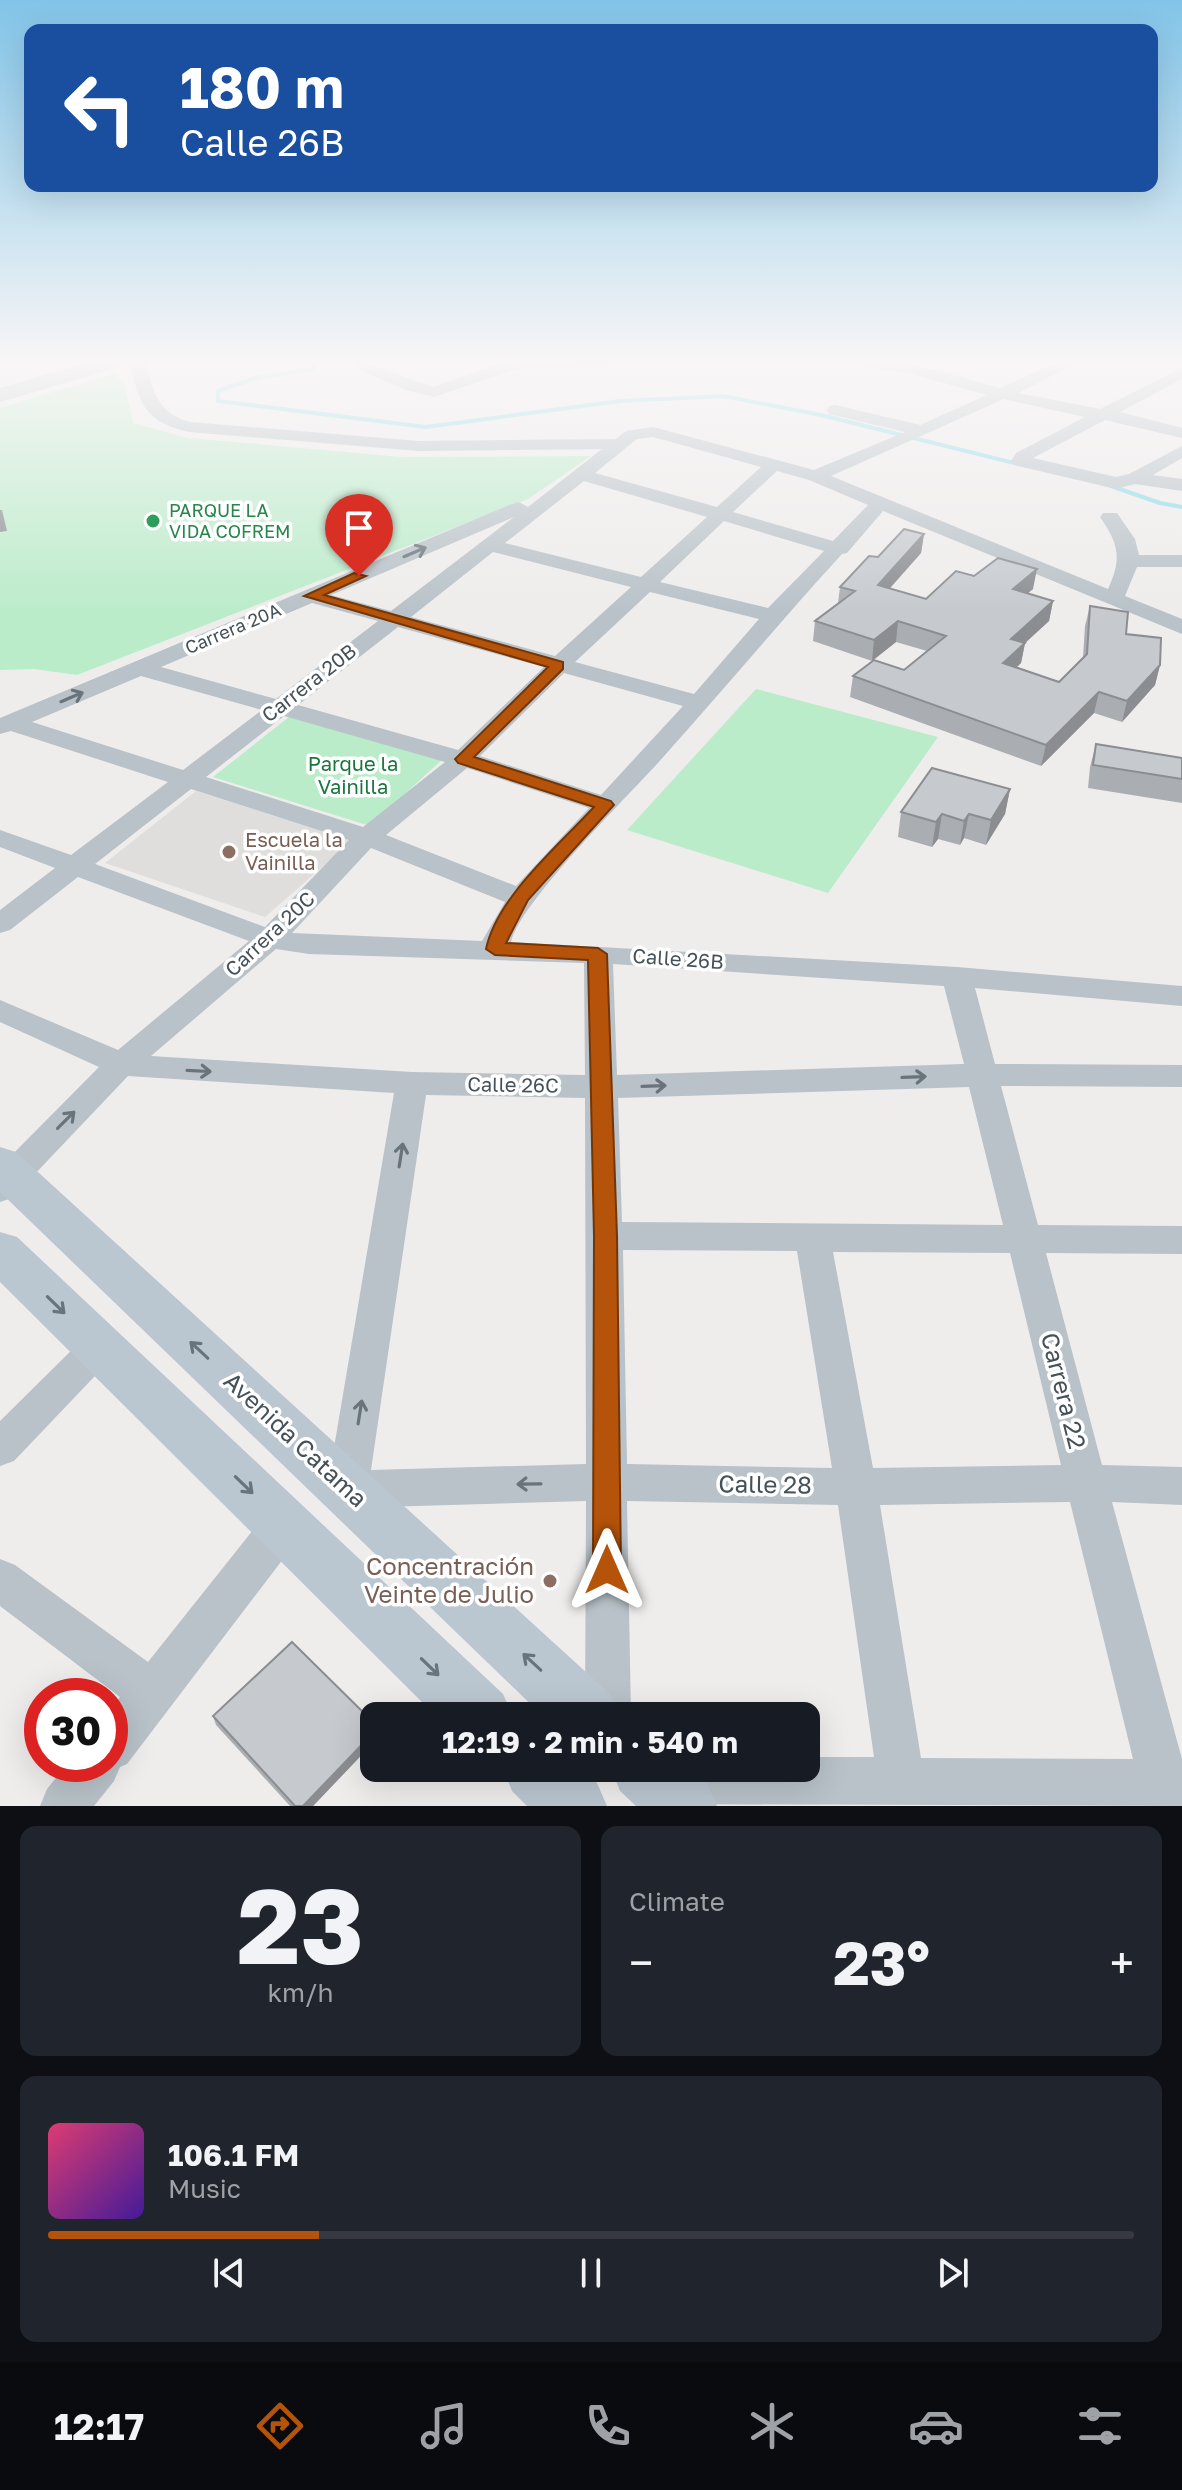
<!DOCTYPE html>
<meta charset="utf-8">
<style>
body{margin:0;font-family:"Golos Text",sans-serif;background:#20242c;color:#f1f3f6;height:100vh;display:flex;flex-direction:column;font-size:30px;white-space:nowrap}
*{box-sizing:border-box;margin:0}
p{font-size:26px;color:#9ea1a6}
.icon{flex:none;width:44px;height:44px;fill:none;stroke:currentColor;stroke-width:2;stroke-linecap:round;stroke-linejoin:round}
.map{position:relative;height:1806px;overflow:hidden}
.side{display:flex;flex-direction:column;gap:20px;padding:20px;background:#0d0f14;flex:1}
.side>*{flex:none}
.hud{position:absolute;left:24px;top:24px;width:1134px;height:168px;border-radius:16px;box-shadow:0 8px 32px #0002;background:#1a4fa0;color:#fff;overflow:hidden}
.speed{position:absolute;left:24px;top:1678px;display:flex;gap:16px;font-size:40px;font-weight:700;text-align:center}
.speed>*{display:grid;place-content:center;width:104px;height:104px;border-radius:50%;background:#171b24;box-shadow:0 8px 32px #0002;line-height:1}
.speed .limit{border:12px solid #d22;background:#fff;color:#111}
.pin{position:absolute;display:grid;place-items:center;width:68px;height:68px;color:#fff;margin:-82px -34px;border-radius:50% 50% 50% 0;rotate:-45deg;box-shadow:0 0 8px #0007}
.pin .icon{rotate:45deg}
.me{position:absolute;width:88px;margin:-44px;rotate:0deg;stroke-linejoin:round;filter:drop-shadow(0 0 6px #0008)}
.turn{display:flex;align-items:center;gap:28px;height:168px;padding:0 24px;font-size:36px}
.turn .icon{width:104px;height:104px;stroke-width:2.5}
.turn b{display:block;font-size:56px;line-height:68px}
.big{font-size:60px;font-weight:700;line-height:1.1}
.side .card{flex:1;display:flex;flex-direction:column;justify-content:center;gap:12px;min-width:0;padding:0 28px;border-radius:16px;background:#20242c}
.side .dial{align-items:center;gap:0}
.dial b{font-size:104px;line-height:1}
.song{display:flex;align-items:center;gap:24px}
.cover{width:96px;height:96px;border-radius:12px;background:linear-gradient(135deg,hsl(340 70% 55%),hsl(260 70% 35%))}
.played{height:8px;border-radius:4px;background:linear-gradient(90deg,#b45309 25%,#363941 25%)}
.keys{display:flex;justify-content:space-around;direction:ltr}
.heat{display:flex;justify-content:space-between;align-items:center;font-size:44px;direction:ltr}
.side .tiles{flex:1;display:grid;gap:20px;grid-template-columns:1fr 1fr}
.card:last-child{grid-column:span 2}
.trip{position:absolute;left:360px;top:1702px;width:460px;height:80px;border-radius:16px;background:#171b24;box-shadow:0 8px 32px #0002;font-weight:700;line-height:80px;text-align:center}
.tab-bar{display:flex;height:128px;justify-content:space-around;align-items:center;background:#090b0e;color:#9ea1a6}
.tab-bar .icon{width:56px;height:56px}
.tab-bar .on{color:#b45309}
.tab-bar b{font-size:36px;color:#f1f3f6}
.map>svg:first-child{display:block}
.education{fill:#e0dddd}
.green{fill:#bbecca}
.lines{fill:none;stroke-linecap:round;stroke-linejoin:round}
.stream{stroke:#89dbe7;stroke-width:4}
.street{fill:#b8c2c8;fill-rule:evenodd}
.secondary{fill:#bac6d0;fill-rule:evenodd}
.wall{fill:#aaaeb2}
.shaded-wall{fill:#8b8d91}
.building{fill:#c6cacf;stroke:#8b8d91;stroke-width:2}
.oneway{stroke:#68737a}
.oneway2{stroke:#68747c}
.route{fill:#b45309;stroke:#753606;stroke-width:2}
.leisure-dot{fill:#2e9e5b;stroke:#fff;stroke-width:3}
.education-dot{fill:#8d6e63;stroke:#fff;stroke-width:3}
.labels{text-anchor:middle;stroke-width:7;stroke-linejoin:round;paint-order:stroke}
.far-leisure-label{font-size:18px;fill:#27864d;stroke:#fff;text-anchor:start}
.far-street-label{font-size:18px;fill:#455158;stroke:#fff}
.street-label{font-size:20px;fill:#455158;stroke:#fff}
.park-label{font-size:20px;fill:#1a7540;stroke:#fff}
.education-label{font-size:20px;fill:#785e54;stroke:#fff;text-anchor:start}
.near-street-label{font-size:24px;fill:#455158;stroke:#fff}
.near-education-label{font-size:24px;fill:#785e54;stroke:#fff;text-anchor:end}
</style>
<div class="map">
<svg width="1182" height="1806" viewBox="0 0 1182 1806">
<rect width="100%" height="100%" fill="#efecec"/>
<!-- education -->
<path class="education" d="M196,791L352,841L265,917L105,863Z"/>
<!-- green -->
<path class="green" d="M114,374L124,383L133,423L188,438L402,457L591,456L528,499L77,675L34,669L0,670V408Z
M756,689L938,737L828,893L627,830Z
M294,713L445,757L370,826L213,777Z"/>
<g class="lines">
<!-- stream -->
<path class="stream" d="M315,359L314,369L256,378L218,391V401L426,427L620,401L723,396L821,415L1022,465
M1111,486L1160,503L1182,507"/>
<!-- street -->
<path class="street" d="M128,359H144C153,389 156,413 190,422L419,441L616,439L626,431L653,427L814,470L905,432L829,414L827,410L829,406L835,405L920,425L987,395L908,373L846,364L838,359L909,363L1000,388L1063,359H1085L1018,393L1100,409L1182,368V379L1120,412L1182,428V438L1105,420L1033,458L1116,477L1129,474L1182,446V458L1153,475L1182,479V491L1135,484L1116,489L1014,465L1011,461L1016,453L1085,417L1004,399L831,476L1108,589C1122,559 1119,544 1100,517L1103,513H1117L1135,539L1139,555H1182V567H1137L1125,596L1182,619V634L883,511L847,553L842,554C779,623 719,695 657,764C625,799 520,903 511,942L957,967L1182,986V1006L975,988L995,1064L1182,1065V1087L1001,1086L1038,1225L1182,1226V1254L1046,1253L1102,1465L1182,1467V1505L1112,1502L1182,1759V1806L667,1804L650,1797L643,1780L648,1768H806V1757H874L838,1505L627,1501L631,1716H585L586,1501L348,1508L333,1502L327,1489L394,1093L128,1076L12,1198L0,1202V1167L99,1067L0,1022V1000L118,1050L249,941L78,877L10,930L0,933V910L55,868L0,847V830L71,855L168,782L11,731L0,734V718L512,504L519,502L528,507L602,449L419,451L189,432C142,421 140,402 128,359ZM653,437L664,440L761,467L717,507L595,473L637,439ZM777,471L809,480L868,505L833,541L733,512ZM584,481L707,517L641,577L505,543ZM514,517L391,611L331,595ZM724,521L824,551L768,608L660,582ZM493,552L631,587L555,656L411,617ZM650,592L759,619L694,694L575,662ZM312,603L378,621L276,699L161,667ZM398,627L544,667L458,750L298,705ZM564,673L683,706L601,795L480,756ZM141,676L262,710L183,770L32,722ZM284,716L445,762L363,827L206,777ZM467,768L589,808L516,886L386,835ZM191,789L349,840L265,927L95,864ZM371,848L505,902L482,941L292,933ZM276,949L309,954L584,963L585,1075L412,1072L151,1056ZM613,964L944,986L964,1064L617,1075ZM969,1087L1003,1225L622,1222L618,1098ZM426,1095L585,1098L586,1464L371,1470ZM623,1250L797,1251L832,1468L627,1464ZM833,1252L1010,1253L1061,1465L873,1468ZM1070,1502L1133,1759L921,1758L880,1505Z
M353,359H369L373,365L433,387L505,362L503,359H793L785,364L519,368L434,397L409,391L361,371Z
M100,1330L113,1335L119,1346L113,1357L14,1461L0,1466V1421L87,1335Z
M284,1505L299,1510L305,1524L299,1538L127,1764L120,1767L114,1781L94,1806H40L47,1789L67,1764H110V1709L120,1697L0,1606V1559L15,1565L148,1662L269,1510Z"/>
<!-- secondary -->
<path class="secondary" d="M98,359H132L130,364L0,402V388Z
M0,1147L16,1152L610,1694L620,1716H543L0,1192Z
M0,1232L17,1237L503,1694L513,1716H436L0,1282Z
M503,1768H582L597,1783L607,1806H527L512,1791Z
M611,1768H691L707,1783L717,1806H636L620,1791Z"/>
</g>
<!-- wall -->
<path class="wall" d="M924,534L921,553L890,588L926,599L974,576L1033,589L1027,593L1053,601L1049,621L1025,643L1021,663L1016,668L1059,682L1083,657L1085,626L1090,606L1126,634L1160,665L1155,685L1122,722L1094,713L1041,766L850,697L853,676L904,670L927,651L896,642L872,661L813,641L815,621L838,603L840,587L878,557Z
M1096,744L1182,758V803L1088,788L1090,767Z
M1010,789L1005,814L986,845L964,838L960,845L938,839L932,847L898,837L901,812Z
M213,1716L374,1742L313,1806H290L216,1725Z"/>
<!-- shaded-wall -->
<path class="shaded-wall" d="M0,510H2L7,531L0,532Z
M924,534L921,553L875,605L878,585Z
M1037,569L1033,589L1009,609L1013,589Z
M1053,601L1049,621L1025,643L1021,663L999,684L1003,663L1011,639Z
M898,621L896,642L872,661L874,640Z
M1160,665L1155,685L1122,722L1127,701Z
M1099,692L1094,713L1041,766L1046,745Z
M1010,789L1005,814L986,845L991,820Z
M942,814L938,839L932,847L936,822Z
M969,814L964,838L960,845L964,821Z
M374,1732V1742L313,1806H303Z"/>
<!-- building -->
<path class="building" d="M904,529L924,534L878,585L926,599L956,571L974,576L998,558L1037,569L1013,589L1053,601L1011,639L1025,643L1003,663L1059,682L1087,654L1090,606L1128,612L1126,634L1161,638L1160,665L1127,701L1099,692L1046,745L853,676L874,660L904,670L946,636L898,621L874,640L815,621L855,591L840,587L869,556L878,557Z
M1096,744L1182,758V779L1093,765Z
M932,768L1010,789L991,820L969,814L964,821L942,814L936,822L901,812Z
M292,1642L374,1723V1732L303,1806H295L213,1716Z"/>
<!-- one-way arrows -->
<defs><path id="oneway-shaft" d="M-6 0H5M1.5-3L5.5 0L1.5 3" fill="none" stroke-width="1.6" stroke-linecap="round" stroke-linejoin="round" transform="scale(2)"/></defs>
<g class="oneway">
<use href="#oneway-shaft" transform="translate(415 552) rotate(-23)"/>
<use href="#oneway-shaft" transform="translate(72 697) rotate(-23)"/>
<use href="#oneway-shaft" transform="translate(199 1071) rotate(3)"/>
<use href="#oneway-shaft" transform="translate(914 1077) rotate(-2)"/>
<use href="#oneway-shaft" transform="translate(654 1086) rotate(-2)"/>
<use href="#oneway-shaft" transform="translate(66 1120) rotate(-45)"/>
<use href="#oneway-shaft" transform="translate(401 1155) rotate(-81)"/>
<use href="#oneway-shaft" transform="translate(360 1412) rotate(-81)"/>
<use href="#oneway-shaft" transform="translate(529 1484) rotate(179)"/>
</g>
<g class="oneway2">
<use href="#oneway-shaft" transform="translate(56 1305) rotate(44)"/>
<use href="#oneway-shaft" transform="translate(199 1350) rotate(-137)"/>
<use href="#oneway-shaft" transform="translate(244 1485) rotate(44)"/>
<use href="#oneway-shaft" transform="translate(532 1662) rotate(-137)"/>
<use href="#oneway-shaft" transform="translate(430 1667) rotate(44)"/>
</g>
<!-- sky -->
<linearGradient id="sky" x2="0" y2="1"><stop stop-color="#82c4e8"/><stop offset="0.59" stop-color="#f8f6f6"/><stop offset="1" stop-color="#f8f6f6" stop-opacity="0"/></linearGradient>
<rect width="1182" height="612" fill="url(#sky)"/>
<!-- route -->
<path class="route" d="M354,573L366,576L324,595L563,662V669L474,757L611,801L614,805L528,900L506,943L598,948L607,954L617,1236L621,1570L617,1579L607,1583L597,1579L593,1570L594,1236L588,960L495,955L486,949C497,897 559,845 594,807L458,763L455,759L548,667L304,596Z"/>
<!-- markers -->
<circle class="leisure-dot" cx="153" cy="521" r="8"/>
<g class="education-dot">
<circle cx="229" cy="852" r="8"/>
<circle cx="550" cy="1581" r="8"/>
</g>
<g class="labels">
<!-- far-leisure labels -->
<g class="far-leisure-label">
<text x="169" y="517">PARQUE LA<tspan x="169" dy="21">VIDA COFREM</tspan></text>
</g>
<!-- far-street labels -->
<g class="far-street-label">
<text transform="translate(233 629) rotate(-23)" y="6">Carrera 20A</text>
</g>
<!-- street labels -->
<g class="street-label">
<text transform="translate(309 683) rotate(-38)" y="7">Carrera 20B</text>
<text transform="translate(270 934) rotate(-43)" y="7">Carrera 20C</text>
<text transform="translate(678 959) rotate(4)" y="7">Calle 26B</text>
<text transform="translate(513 1085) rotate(1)" y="7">Calle 26C</text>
</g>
<!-- park labels -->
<g class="park-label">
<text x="353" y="771">Parque la<tspan x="353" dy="23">Vainilla</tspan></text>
</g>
<!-- education labels -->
<g class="education-label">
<text x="245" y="847">Escuela la<tspan x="245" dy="23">Vainilla</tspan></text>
</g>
<!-- near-street labels -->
<g class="near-street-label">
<text transform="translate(1063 1391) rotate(76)" y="8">Carrera 22</text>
<text transform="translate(295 1440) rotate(43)" y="8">Avenida Catama</text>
<text transform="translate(765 1485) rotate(1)" y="8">Calle 28</text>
</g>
<!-- near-education labels -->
<g class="near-education-label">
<text x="534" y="1575">Concentración<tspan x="534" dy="28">Veinte de Julio</tspan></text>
</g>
</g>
</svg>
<div class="speed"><div class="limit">30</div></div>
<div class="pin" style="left:359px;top:576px;background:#d93025"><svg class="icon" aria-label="arrive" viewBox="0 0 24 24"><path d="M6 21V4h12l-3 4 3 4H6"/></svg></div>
<svg class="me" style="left:607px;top:1570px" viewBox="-20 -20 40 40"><path d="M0-17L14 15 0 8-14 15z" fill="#b45309" stroke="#fff" stroke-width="4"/></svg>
<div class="trip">12:19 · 2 min · 540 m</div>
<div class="hud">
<div class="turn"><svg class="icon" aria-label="left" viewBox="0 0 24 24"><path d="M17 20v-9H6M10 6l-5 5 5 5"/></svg><div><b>180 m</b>Calle 26B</div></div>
</div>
</div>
<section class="side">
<div class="tiles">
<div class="card dial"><b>23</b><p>km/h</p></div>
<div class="card"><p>Climate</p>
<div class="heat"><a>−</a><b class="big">23°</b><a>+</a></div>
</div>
<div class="card">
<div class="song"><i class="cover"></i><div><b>106.1 FM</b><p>Music</p></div></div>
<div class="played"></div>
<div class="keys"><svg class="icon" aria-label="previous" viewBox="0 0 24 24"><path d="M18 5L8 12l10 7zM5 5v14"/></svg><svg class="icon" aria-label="pause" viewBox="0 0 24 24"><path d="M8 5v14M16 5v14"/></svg><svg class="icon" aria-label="next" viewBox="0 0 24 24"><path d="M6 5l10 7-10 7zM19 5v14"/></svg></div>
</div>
</div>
</section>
<nav class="tab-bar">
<b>12:17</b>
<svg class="icon on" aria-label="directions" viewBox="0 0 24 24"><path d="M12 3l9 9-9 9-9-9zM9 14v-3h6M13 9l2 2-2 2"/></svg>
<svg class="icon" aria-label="music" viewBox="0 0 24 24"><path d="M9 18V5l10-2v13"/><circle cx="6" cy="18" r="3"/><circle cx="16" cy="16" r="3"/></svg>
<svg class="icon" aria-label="phone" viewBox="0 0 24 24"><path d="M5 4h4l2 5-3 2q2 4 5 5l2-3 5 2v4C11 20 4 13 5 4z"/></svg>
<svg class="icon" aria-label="climate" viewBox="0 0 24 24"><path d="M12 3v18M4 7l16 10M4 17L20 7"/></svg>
<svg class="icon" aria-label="car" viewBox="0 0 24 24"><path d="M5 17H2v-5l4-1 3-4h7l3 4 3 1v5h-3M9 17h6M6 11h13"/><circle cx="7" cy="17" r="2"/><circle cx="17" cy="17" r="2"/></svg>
<svg class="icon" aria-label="filters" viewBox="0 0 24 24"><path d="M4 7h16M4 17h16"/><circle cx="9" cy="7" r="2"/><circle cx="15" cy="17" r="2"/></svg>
</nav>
